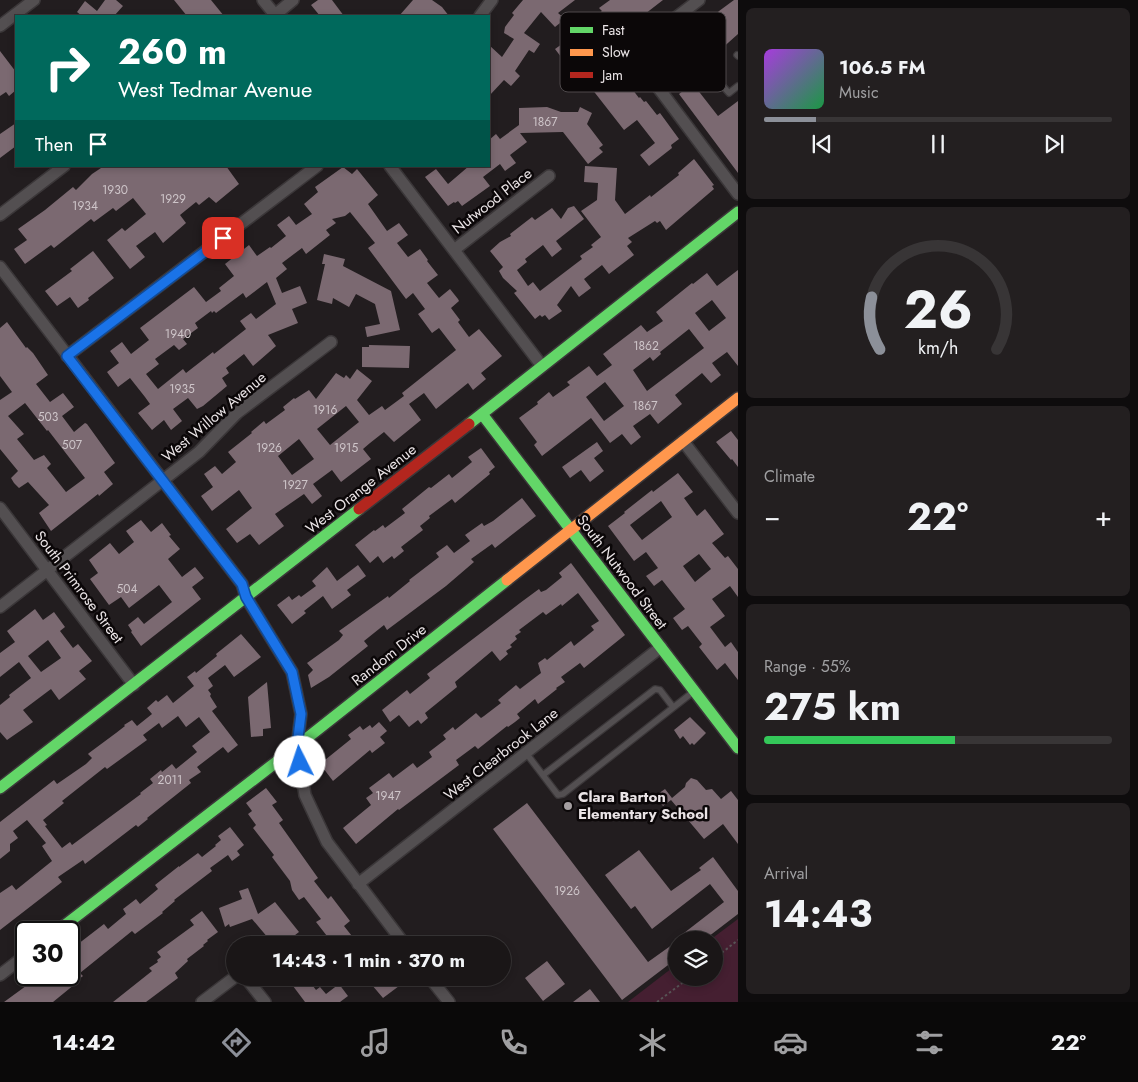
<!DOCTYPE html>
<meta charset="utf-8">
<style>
body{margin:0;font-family:Jost,sans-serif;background:#231f20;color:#f1f3f6;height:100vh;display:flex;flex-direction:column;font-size:19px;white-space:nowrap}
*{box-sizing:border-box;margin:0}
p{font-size:16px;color:#9f9fa1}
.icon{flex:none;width:28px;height:28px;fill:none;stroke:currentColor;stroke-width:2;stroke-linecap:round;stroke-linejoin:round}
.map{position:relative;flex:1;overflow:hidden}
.panel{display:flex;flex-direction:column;gap:8px;padding:8px;background:#0e0c0d;width:400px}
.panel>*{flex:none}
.guide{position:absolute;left:15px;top:15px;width:475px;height:152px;border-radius:0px;box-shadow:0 2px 8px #0003,0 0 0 1px #383536;background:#00695c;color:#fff;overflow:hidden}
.tools{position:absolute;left:668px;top:931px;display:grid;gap:10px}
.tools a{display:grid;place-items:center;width:55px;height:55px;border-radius:50%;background:#1a1617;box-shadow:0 2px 8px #0003,0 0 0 1px #383536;font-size:25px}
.speed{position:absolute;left:15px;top:921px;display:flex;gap:10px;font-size:25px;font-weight:700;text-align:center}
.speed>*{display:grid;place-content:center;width:65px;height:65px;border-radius:50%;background:#1a1617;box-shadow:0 2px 8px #0003,0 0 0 1px #383536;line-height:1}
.speed .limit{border:2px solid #111;border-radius:8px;background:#fff;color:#111}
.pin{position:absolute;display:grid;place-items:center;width:42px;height:42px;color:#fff;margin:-21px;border-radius:10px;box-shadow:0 2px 8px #0006}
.me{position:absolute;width:55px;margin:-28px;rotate:356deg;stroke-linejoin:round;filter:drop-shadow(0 0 4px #0008)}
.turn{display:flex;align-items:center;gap:18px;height:105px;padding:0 20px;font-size:22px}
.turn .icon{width:65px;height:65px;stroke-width:2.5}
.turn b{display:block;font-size:35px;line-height:42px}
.then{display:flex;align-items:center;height:48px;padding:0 20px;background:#0003;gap:10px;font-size:19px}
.big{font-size:38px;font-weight:700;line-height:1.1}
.panel .widget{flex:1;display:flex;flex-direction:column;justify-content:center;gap:8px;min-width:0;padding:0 18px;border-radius:8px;background:#231f20}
.panel .dial{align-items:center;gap:0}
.dial svg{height:130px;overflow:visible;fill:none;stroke:#383536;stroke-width:7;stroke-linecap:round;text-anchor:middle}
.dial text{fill:#f1f3f6;stroke:none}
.song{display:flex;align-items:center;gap:15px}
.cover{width:60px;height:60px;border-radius:8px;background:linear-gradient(135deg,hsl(280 70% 55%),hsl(140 70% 35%))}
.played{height:5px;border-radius:2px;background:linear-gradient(90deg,#8c9099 15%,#383536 15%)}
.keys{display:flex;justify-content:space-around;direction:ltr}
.heat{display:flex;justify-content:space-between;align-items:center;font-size:28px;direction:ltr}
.charge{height:8px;border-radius:4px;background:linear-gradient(90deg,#34c759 55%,#383536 0)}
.trip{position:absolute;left:226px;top:936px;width:285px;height:50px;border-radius:25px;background:#1a1617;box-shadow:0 2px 8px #0003,0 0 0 1px #383536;font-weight:700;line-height:50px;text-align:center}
.menu{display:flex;height:80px;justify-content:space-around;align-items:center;background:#0a0909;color:#9f9fa1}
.menu .icon{width:35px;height:35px}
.menu .selected{color:#8c9099}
.menu b{font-size:22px;color:#f1f3f6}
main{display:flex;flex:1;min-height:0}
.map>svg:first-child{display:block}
.green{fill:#451f31}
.building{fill:#7b6971;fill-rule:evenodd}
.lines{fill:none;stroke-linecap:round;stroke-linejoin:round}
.lane-casing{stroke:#3b3739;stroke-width:8}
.street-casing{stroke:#3b3739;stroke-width:14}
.fast-casing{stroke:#3b3739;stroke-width:14}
.slow-casing{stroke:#3b3739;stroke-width:14}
.jam-casing{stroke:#3b3739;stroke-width:14}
.path{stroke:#585456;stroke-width:2;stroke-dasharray:2.5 2.5;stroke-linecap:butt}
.lane{stroke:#534f51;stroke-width:5.5}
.street{stroke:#534f51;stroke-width:11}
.fast{stroke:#63d668;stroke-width:11}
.slow{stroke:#ff974d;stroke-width:11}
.jam{stroke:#b3261e;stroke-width:11}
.route-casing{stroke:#114b97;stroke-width:12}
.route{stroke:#1a73e8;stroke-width:9}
.poi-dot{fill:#a49ea0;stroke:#0b0708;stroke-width:2}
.labels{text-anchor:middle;stroke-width:5;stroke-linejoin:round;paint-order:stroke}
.number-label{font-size:12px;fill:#cec5c9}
.street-label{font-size:15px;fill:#eae4e6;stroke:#0b0708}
.poi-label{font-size:15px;font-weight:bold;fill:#eae4e6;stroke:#0b0708;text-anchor:start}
.key{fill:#0b0708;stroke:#4e494b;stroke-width:1}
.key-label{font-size:14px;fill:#eae4e6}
</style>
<main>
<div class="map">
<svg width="738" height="1002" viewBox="0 0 738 1002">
<rect width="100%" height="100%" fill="#221d1f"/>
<!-- green -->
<path class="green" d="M738,919V1002H628L676,965V978H714V940H710Z"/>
<!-- building -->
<path class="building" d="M105,0H116L123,6L114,16H82L77,12L85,1L97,11Z
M174,0H211L224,16H187Z
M318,0H332L344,16H320L311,5Z
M413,0H432L442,7L449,16H399Z
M523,0H575L558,13L565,19L555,27L541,12L524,33L540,44L534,53L529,50L515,71L520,76L511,86L504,80L489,96V45L502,57L514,39L504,33L505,27L514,15L512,13Z
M610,0H663L632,24L627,29L629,31L607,49L623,70L621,71L625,76L623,77L639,98L640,97L644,102L646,101L657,115L660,113L679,139L671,145L672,148L649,166L640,155L655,143L637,120L624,130L581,75L577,78L555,49L579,32L577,29L602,11L599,8Z
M734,0H738V34L719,51L686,75L718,116L738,101V173L679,94L683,91L658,60L660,59L659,57L687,35L685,33L690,30L689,28L707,14L708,15L713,12L715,14Z
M0,51L16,72V90L9,96L6,92L0,96Z
M547,107L561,112H578L580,107L592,113L587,124L603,145L599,148L603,152L588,164L563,132L520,133L527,142L510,155L516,163L505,171L500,164L483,177L490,186L462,206L458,201L455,203L454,202L448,206L425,177L436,169L448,184L469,166H489V140L496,134L500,139L519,125V108Z
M16,123V146L0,158V134Z
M694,159L714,185L712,186L714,189L666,230L660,221L657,223L655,221L628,238L632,242L627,246L634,255L609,274L602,265L584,279L591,288L579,297L571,286L557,305L562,311L549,320L545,315L542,317L540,315L535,319L514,293L517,291L503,278L499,271L503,267L490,251L500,242L511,236L510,234L532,217L535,220L552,208L561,219L568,208L574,206L584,219L556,241L562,249L552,257L543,245L525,259L527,262L517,270L528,286L533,282L540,291L582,259L580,256L593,247L591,245L601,237L581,211L597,200L598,183L584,182L585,166L617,168L615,200L625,214L650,195L651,197L679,175L678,173Z
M104,166H226L239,184L216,203L209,197L199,205L196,202L180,215L186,223L163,243L155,232L136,246L145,257L130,269L107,240L122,228L125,231L146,214L133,198L116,211L113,208L94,222L91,219L54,248L51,245L25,264L14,249L27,240L18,229L45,210L73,187L76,190L92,174Z
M343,167L352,174L357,169L378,195L368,204L387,231L399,223L408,235L397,243L408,257L420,249L428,260L427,261L438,275L427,283L439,298L450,289L458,299L459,301L451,308L460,320L458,322L469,337L479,329L502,356L481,373L486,379L473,390L468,383L436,409L424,393L409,404L421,420L394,442L384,432L370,443L363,449L371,459L341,482L332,470L313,484L322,496L312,504L304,494L275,514L284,526L259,545L250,534L237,543L226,529L252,508L239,490L212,511L201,496L213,487L204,474L215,466L222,474L236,462L228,452L252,433L251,432L264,421L266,424L285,410L283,407L294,398L295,399L309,390L316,399L336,373L344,378L346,375L350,379L357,369L372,381L357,400L369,415L382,406L385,410L404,396L402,393L456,350L439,328L432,333L418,314L425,309L413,293L406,299L368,248L375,243L350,212L345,216L332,219L336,223L326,230L330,235L306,254L302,248L282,263L287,269L276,278L282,293L300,286L307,303L292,309L298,323L268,335L276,346L253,366L244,354L226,368L229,373L222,378L227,386L203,406L197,409L188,398L173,409L182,421L171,430L164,420L152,430L138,413L150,404L145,397L130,378L118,387L107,372L119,363L110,351L122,342L131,354L149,340L140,328L194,287L206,302L221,291L219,288L234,276L225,264L249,245L257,256L270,247L271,248L286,236L277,225L289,216L296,225L312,214L304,204L318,192L315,187ZM267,282L276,304L256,319L251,313L240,321L246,329L214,354L213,352L186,373L183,369L158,389L146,374L159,364L155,359L174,345L179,350L187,344L183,339L198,328L195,323L211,311L212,313L214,311L216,313L243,293L246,298ZM346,406L359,422L330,445L317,429ZM299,439L314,459L292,475L278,456Z
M93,251L114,278L88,298L89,300L78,308L70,297L57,306L45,291L72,271L70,269Z
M324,254L345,259L343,266L391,291L400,330L367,337L365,327L380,324L375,304L356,294L349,307L333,298L332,304L317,300L325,264H322Z
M738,270V366L727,352L712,363L721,375L711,383L702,373L675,395L682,404L658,424L650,414L633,426L641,437L631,445L622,434L610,443L591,418L542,456L534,445L537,442L519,418L538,404L537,402L549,392L553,397L570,385L567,382L589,366L597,376L612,365L603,354L641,325L647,332L663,321L656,312L692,283L693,284L707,273L717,286ZM712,300L726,318L709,331L695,313ZM689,329L704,348L647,391L633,370L650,357L653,361L661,354L660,352ZM605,382L624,406L604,421L586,397Z
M7,322L26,348L27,347L33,353L48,375L36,384L50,402L63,393L74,407L62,416L74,432L85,423L87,424L115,463L104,472L113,484L99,496L98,494L51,531L39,513L49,505L28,482L19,488L14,483L11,478L18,471L0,449V400L12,392L0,376V328ZM25,403L47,431L48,430L85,478L66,492L47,468L51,464L44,455L34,460L17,439L24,434L8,416Z
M369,345L410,346L409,368L362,367V347H369Z
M731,431L738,440V467L732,459L731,460L716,442Z
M597,442L603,451L594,458L604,471L590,482L581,470L570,478L562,467Z
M481,448L495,467L489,472L490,474L455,503L452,499L429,516L430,518L420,526L423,530L401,547L404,551L394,559L392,556L383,563L378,556L370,563L355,545L374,530L375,531L383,525L385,528L405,513L402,509L429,487L431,488L449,474L452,478L472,462L468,457Z
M678,473L693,492L684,498L697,516L705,509L724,534L712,543L725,558L728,556L738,569V597L730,586L712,599L725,616L710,627L725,647L731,642L738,652V680L725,663L717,670L699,647L702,644L688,626L682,630L673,618L685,609L662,580L654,586L646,576L658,568L646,552L634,561L608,526L625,513L624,512L652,490L653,492ZM661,501L672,517L642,540L630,525ZM699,554L711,569L695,582L683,566Z
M522,498L536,516L495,548L492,544L471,559L474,562L446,586L387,630L384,625L364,641L368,646L329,677L311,688L308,675L313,670L307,663L339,640L343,635L339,631L388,596L389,598L410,581L409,580L439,557L436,553L447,545L454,553L470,541L465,535L482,523L484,526L493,521Z
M141,520L151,532L162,523L171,535L169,536L180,549L168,559L182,577L195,567L204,578L192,587L201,599L141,646L131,632L132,631L128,625L138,617L144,624L172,602L159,585L129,608L121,597L109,605L90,579L98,573L89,560L110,543L119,554L134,542L126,531Z
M571,563L625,635L584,668L580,663L561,677L565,682L556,688L557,689L538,704L535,699L517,714L520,718L515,722L508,727L507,726L478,749L475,746L456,760L459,765L399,810L398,809L356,844L343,828L371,805L366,798L373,793L369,788L389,773L393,778L413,763L417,768L432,757L429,752L446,739L443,735L453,727L455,730L476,713L481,718L484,716L501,703L498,700L516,685L520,689L541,673L538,663L545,658L547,660L571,641L574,646L594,630L591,626L599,621L578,593L562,606L561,604L546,615L543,612L519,630L521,632L515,636L517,639L510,645L512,647L506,651L508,654L500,661L492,651L455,682L457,687L425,713L428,718L421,724L418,720L409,727L399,715L390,722L382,710L407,690L410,694L430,678L427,674L520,603L539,589L541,592L546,590L562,577L559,573Z
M358,565L366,576L347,590L351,595L332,609L323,596L304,611L306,613L292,624L277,605L289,596L292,600L299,595L301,597L316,586L312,581L327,567L337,581Z
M35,609L43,620L54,612L65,627L60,631L73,648L78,644L92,661L79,671L86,679L59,700L51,689L23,710L33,722L7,740L0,732V705L10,697L9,695L31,678L19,662L0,677V653L15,642L7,631ZM48,640L61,658L41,672L28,656Z
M241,634L261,657L234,677L225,665L208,678L213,686L208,690L211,694L210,696L217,707L212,711L238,745L228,753L223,747L197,767L201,772L189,780L191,783L147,818L148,819L138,827L136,825L85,864L83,860L58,877L62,882L0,930V893L12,885L16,890L52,861L42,846L46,843L27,820L13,831L18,838L10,844V851L0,859V822L54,780L57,784L86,764L92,758L88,754L89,753L116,733L125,726L124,725L132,720L137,726L152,714L147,708L156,700L158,702L167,695L173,703L194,686L187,677L195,671L196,673L217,656L216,654ZM178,716L186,727L199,717L210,732L192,746L197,752L176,769L172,764L162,772L161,770L150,779L153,783L140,793L141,794L72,845L70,842L62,848L45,826L47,825L43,820L64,803L62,801L105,767L107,769L147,740L143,735L159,723L162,728Z
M267,682L271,728L263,729V736L251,737L248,697Z
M690,717L706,733L694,745L692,743L690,745L683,736L680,739L674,730Z
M379,722L387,731L380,737L385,743L372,753L370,750L333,781L320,764L351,739L348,735L360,726L363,730L370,725L372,728Z
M691,778L697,780L706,790L712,789L721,799L731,791L738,800V844L723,824L704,839L671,800L663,806L655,796L665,789L672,798L685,787L686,783Z
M266,788L277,802L272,805L283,820L279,823L318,878L314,881L328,899L331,896L350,921L344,926L359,945H334L316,922L321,919L304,897L299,900L292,890L290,881L272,857L274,855L253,828L256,825L248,814L252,811L246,803Z
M527,803L648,962L676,942V959L622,1000L493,829Z
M230,827L244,845L237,851L240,855L232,861L228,855L210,868L212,871L174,900L175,901L162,912L163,913L135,934L132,931L80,973L83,976L79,979L80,980L53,1002H4L41,975H43L46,979L52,975H69V951L104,924L108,929L126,914L123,909L136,899L140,904L158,889L155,885L179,866V867L198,853L202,857L216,846L215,845L221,840L218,836Z
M639,850L671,891L701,870L699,868L713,857L738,891V914L704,940H675L724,902L710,884L652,929L635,906L631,909L605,875Z
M248,888L258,914L275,902L299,932L286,942L285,940L279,945H274L252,919L230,927L229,924L225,927L219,908L242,899L239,891Z
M202,911L218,932L207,940L208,941L203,945L204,946L187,959L188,961L175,973L178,978L146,1002H113L152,971L149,968L158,962L157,960L161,957L157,952L194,925L190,920Z
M547,961L565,984L543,1001L525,978Z
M287,978H307L316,990L320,987L326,994L339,984L348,996L340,1002H305Z
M366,978H392L399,986L383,998Z
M590,989L600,1002H573Z"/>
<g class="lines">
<defs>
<path id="lane" d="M737,55L738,56
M712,74L729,93L738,86
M526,753L558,795L563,794L693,692
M543,775L655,689L660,690L673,707"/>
<path id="street" d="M263,0L276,16
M699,0L640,45L638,54L645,70L738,194
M275,15L293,0
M480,16L492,0
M0,26L34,0
M390,166L542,366
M0,215L64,166
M454,250L549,176
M0,267L242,584L246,597L292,672L301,714L297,746L305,795L327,842L405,945
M67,356L317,166
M683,441L738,513
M0,508L134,685
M0,607L199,452L237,413L331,342
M358,884L661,647
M0,975L26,955
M246,978L265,1002
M430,978L449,1002
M202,1002L235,977"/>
<path id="fast" d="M482,414L738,748
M469,424L738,212
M0,788L359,509
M56,932L297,746L507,580"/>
<path id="slow" d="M507,580L738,398"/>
<path id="jam" d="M359,509L469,424"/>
</defs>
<!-- lane casing -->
<use href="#lane" class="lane-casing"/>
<!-- street casing -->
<use href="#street" class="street-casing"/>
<!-- fast casing -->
<use href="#fast" class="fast-casing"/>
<!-- slow casing -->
<use href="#slow" class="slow-casing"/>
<!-- jam casing -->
<use href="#jam" class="jam-casing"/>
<!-- path -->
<path class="path" d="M714,959L738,940
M671,961L676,968
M657,1002L689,978"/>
<!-- lane -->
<use href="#lane" class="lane"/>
<!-- street -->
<use href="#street" class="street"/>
<!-- fast -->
<use href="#fast" class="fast"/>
<!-- slow -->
<use href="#slow" class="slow"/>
<!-- jam -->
<use href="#jam" class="jam"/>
</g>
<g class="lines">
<defs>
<path id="route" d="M223,238L67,356L242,584L246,597L292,672L301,714L297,746L300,762"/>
</defs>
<!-- route casing -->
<use href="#route" class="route-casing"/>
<!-- route -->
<use href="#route" class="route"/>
</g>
<!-- markers -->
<circle class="poi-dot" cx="568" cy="806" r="5"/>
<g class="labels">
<!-- number labels -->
<g class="number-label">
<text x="545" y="126">1867</text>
<text x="115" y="194">1930</text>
<text x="173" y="203">1929</text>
<text x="85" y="210">1934</text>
<text x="178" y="338">1940</text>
<text x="646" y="350">1862</text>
<text x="182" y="393">1935</text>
<text x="645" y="410">1867</text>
<text x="325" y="414">1916</text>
<text x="48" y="421">503</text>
<text x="72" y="449">507</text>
<text x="269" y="452">1926</text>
<text x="346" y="452">1915</text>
<text x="295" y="489">1927</text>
<text x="127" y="593">504</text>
<text x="170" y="784">2011</text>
<text x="388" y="800">1947</text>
<text x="567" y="895">1926</text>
</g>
<!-- street labels -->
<g class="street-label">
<text transform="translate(492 201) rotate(-38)" y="5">Nutwood Place</text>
<text transform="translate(214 417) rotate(-40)" y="5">West Willow Avenue</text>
<text transform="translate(361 489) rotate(-38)" y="5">West Orange Avenue</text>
<text transform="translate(622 572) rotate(53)" y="5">South Nutwood Street</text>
<text transform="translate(79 587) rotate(53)" y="5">South Primrose Street</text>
<text transform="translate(389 655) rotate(-38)" y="5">Random Drive</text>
<text transform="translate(501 754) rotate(-38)" y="5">West Clearbrook Lane</text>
</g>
<!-- poi labels -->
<g class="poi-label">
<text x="578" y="802">Clara Barton<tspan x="578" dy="17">Elementary School</tspan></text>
</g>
</g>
<!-- legend -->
<rect x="560" y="12" width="166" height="80" rx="8" class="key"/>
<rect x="570" y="27" width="23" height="6" fill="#63d668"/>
<rect x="570" y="49" width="23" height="7" fill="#ff974d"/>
<rect x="570" y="72" width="23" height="6" fill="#b3261e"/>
<g class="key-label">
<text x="602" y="35">Fast</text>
<text x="602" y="57">Slow</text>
<text x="602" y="80">Jam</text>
</g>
</svg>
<div class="tools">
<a><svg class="icon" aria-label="layers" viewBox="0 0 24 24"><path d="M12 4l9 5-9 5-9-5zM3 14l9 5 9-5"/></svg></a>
</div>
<div class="speed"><div class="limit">30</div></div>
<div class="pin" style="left:223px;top:238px;background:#d93025"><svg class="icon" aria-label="arrive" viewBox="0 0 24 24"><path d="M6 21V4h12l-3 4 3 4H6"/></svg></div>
<svg class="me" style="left:300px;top:762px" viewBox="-20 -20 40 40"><circle r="19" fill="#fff"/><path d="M0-13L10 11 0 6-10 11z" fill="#1a73e8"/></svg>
<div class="trip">14:43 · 1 min · 370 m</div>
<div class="guide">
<div class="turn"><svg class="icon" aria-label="right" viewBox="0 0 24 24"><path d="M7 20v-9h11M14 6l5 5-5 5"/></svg><div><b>260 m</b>West Tedmar Avenue</div></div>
<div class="then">Then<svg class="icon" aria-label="arrive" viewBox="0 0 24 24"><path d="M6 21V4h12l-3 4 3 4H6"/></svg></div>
</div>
</div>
<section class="panel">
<div class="widget">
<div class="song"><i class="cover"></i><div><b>106.5 FM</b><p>Music</p></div></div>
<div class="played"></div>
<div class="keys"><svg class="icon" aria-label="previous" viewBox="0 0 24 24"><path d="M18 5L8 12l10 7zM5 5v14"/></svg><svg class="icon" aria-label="pause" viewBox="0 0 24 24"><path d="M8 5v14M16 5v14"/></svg><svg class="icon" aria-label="next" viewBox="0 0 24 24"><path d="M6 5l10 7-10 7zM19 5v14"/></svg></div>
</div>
<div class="widget dial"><svg viewBox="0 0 100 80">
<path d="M14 69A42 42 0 1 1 86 69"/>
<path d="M14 69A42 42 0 0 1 9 37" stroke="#8c9099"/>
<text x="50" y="56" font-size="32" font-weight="700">26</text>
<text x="50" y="72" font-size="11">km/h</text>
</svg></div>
<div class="widget"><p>Climate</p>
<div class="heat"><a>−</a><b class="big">22°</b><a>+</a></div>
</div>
<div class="widget"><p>Range · 55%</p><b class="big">275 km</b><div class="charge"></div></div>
<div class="widget"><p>Arrival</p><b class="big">14:43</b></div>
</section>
</main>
<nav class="menu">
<b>14:42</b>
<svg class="icon selected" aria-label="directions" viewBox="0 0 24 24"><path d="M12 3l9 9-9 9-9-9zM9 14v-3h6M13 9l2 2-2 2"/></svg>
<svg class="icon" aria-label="music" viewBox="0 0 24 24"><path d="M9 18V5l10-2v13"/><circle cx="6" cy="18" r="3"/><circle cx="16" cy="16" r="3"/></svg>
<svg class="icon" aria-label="phone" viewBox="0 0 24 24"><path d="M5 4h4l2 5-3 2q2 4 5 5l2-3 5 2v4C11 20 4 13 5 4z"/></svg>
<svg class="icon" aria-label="climate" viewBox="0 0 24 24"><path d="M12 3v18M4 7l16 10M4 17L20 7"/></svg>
<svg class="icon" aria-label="car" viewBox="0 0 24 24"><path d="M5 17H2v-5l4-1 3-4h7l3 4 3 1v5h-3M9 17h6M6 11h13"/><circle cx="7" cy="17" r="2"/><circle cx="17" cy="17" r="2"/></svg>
<svg class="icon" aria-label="filters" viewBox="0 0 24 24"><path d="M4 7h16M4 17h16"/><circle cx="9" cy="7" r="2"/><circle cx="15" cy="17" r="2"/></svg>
<b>22°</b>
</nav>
